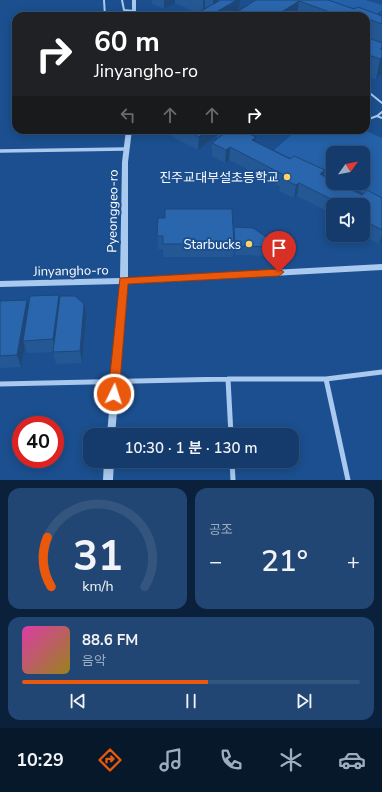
<!DOCTYPE html>
<html lang="ko">
<meta charset="utf-8">
<style>
body{margin:0;font-family:"Nunito Sans","Noto Sans KR",sans-serif;background:#214673;color:#f1f3f6;height:100vh;display:flex;flex-direction:column;font-size:15px;white-space:nowrap}
*{box-sizing:border-box;margin:0}
p{font-size:13px;color:#9dadc1}
.icon{flex:none;width:22px;height:22px;fill:none;stroke:currentColor;stroke-width:2;stroke-linecap:round;stroke-linejoin:round}
.map{position:relative;height:480px;overflow:hidden}
.drawer{display:flex;flex-direction:column;gap:8px;padding:8px;background:#0b203b;flex:1}
.drawer>*{flex:none}
.hud{position:absolute;left:12px;top:12px;width:358px;height:122px;border-radius:12px;box-shadow:0 2px 10px #0003,0 0 0 1px #33557e;background:#202124;color:#fff;overflow:hidden}
.needle{width:26px;rotate:57deg}
.fabs{position:absolute;left:326px;top:146px;display:grid;gap:8px}
.fabs a{display:grid;place-items:center;width:44px;height:44px;border-radius:8px;background:#143b6b;box-shadow:0 2px 10px #0003,0 0 0 1px #33557e;font-size:20px}
.speed{position:absolute;left:12px;top:416px;display:flex;gap:8px;font-size:20px;font-weight:700;text-align:center}
.speed>*{display:grid;place-content:center;width:52px;height:52px;border-radius:50%;background:#143b6b;box-shadow:0 2px 10px #0003,0 0 0 1px #33557e;line-height:1}
.speed .limit{border:6px solid #d22;background:#fff;color:#111}
.pin{position:absolute;display:grid;place-items:center;width:34px;height:34px;color:#fff;margin:-41px -17px;border-radius:50% 50% 50% 0;rotate:-45deg;box-shadow:0 0 4px #0007}
.pin .icon{rotate:45deg}
.me{position:absolute;width:44px;margin:-22px;rotate:4deg;stroke-linejoin:round;filter:drop-shadow(0 0 3px #0008)}
.turn{display:flex;align-items:center;gap:14px;height:84px;padding:0 16px;font-size:18px}
.turn .icon{width:52px;height:52px;stroke-width:2.5}
.turn b{display:block;font-size:28px;line-height:34px}
.lanes{display:flex;align-items:center;height:38px;padding:0 16px;background:#0003;justify-content:center;gap:20px;direction:ltr}
.lanes .off{opacity:.35}
.big{font-size:30px;font-weight:600;line-height:1.1}
.drawer .card{flex:1;display:flex;flex-direction:column;justify-content:center;gap:6px;min-width:0;padding:0 14px;border-radius:12px;background:#214673}
.drawer .dial{align-items:center;gap:0}
.dial svg{height:104px;overflow:visible;fill:none;stroke:#33557e;stroke-width:7;stroke-linecap:round;text-anchor:middle}
.dial text{fill:#f1f3f6;stroke:none}
.song{display:flex;align-items:center;gap:12px}
.cover{width:48px;height:48px;border-radius:6px;background:linear-gradient(135deg,hsl(320 70% 55%),hsl(50 70% 35%))}
.played{height:4px;border-radius:2px;background:linear-gradient(90deg,#ea580c 55%,#33557e 55%)}
.keys{display:flex;justify-content:space-around;direction:ltr}
.heat{display:flex;justify-content:space-between;align-items:center;font-size:22px;direction:ltr}
.drawer .tiles{flex:1;display:grid;gap:8px;grid-template-columns:1fr 1fr}
.card:last-child{grid-column:span 2}
.trip{position:absolute;left:83px;top:428px;width:216px;height:40px;border-radius:12px;background:#143b6b;box-shadow:0 2px 10px #0003,0 0 0 1px #33557e;font-weight:600;line-height:40px;text-align:center}
.tabs{display:flex;height:64px;justify-content:space-around;align-items:center;background:#08182b;color:#9dadc1}
.tabs .icon{width:28px;height:28px}
.tabs .current{color:#ea580c}
.tabs b{font-size:18px;color:#f1f3f6}
.map>svg:first-child{display:block}
.green{fill:#2461a8}
.lines{fill:none;stroke-linecap:round;stroke-linejoin:round}
.tertiary-tunnel{stroke:#3d69a0;stroke-width:5;stroke-dasharray:5 2.5;stroke-linecap:butt}
.service{stroke:#a9c9ee;stroke-width:2}
.minor-far1{stroke:#a9c9ee;stroke-width:3.5}
.minor{stroke:#a9c9ee;stroke-width:5}
.tertiary{fill:#a9c9ee;fill-rule:evenodd}
.wall{fill:#245895}
.shaded-wall{fill:#1d4779}
.building{fill:#2a66ad;stroke:#1d4779}
.route{fill:#ea580c;stroke:#983908}
.poi-dot{fill:#ffd166;stroke:#1b4f8f;stroke-width:1.5}
.labels{text-anchor:middle;stroke-width:4;stroke-linejoin:round;paint-order:stroke}
.poi-label{font-size:13px;fill:#fff;stroke:#1b4f8f;text-anchor:end}
.street-label{font-size:13px;fill:#fff;stroke:#1b4f8f}
</style>
<div class="map">
<svg width="382" height="480" viewBox="0 0 382 480">
<rect width="100%" height="100%" fill="#1b4f8f"/>
<!-- green -->
<path class="green" d="M330,0H366L382,5V10L367,21L366,16L322,6Z
M297,130H364L382,138V202L342,183H363V153H333V179L274,150Z"/>
<g class="lines">
<!-- tertiary-tunnel -->
<path class="tertiary-tunnel" d="M134,11V16"/>
<!-- service -->
<path class="service" d="M104,0L105,16
M122,0L124,10L134,11
M366,90L382,103
M382,112L377,116L382,118
M366,120L377,116"/>
<!-- minor-far1 -->
<path class="minor-far1" d="M0,151L126,149"/>
<!-- minor -->
<path class="minor" d="M228,379L231,435
M326,379L348,480
M0,384L228,379H326L382,372
M232,461L233,480"/>
<!-- tertiary -->
<path class="tertiary" d="M132,0H136V12L132,11Z
M126,130H132L128,162V278L382,264V270L128,284L115,435H107L120,284L0,287V281L120,278L122,162Z
M104,461H114L113,480H103Z"/>
</g>
<!-- wall -->
<path class="wall" d="M152,0H240V10L256,0H328L354,9L382,16V74L376,79L366,76V16H200L193,13V11L175,3L164,9L152,4Z
M164,130H241L255,142L362,195L382,198V241L379,244L363,235V205H333V214L297,196L294,198L279,191L280,186L229,160L225,163L212,156V143L217,140V135L198,150L165,133Z
M158,218L234,244L233,257H163V249H158L157,236Z
M234,227L275,247L274,256L235,255L234,236Z
M59,298L86,317L82,363L56,364L53,352L27,353L25,346L21,367L0,368V301L27,300L29,306Z"/>
<!-- shaded-wall -->
<path class="shaded-wall" d="M164,0H175V3L164,9Z
M203,0H205V13L203,12Z
M213,0H218V11L237,0H240L239,13L237,12L236,16H211V15L213,14Z
M299,1L297,16H275Z
M382,47V74L376,79L380,59V49Z
M207,130H217V135L198,150L199,137Z
M256,137L254,150L252,140Z
M230,147L229,160L225,163L226,150Z
M325,170L322,183L320,174Z
M299,183L297,196L294,198L296,185Z
M382,235V241L379,244Z
M59,295L62,308L57,352L53,339Z
M27,300L31,313L23,341L25,346L21,367L17,355Z
M84,304L86,317L82,363L80,351Z"/>
<!-- building -->
<path class="building" d="M221,0H237L211,15L201,11Z
M256,0H328L354,9L358,7L382,16V24L366,18V16H341L299,1L275,16H247L237,12Z
M282,13L290,16H277Z
M366,37L382,43V47L380,49H382V58L380,59L366,54Z
M185,130H207L199,137Z
M221,130H241L256,137L252,140L290,159L294,156L325,170L320,174L333,181V183H338L362,195L367,190L382,198V230L363,220V205H343L299,183L296,185L281,178L284,175L230,147L226,150L212,143L226,132Z
M165,209H232L234,244H163V236H157L158,218H165Z
M234,227L253,228L275,243V247L235,246Z
M59,295L53,339L23,341L30,296Z
M60,296H75L84,304L80,351L53,352Z
M27,300L17,355L0,356V301Z"/>
<!-- route -->
<path class="route" d="M279,269L284,272L279,276L128,284L119,394L118,398L114,399L110,398L108,394L120,278Z"/>
<!-- markers -->
<g class="poi-dot">
<circle cx="287" cy="177" r="4"/>
<circle cx="249" cy="244" r="4"/>
</g>
<g class="labels">
<!-- poi labels -->
<g class="poi-label">
<text x="279" y="182">진주교대부설초등학교</text>
<text x="241" y="249">Starbucks</text>
</g>
<!-- street labels -->
<g class="street-label">
<text transform="translate(112 211) rotate(-89)" y="5">Pyeonggeo-ro</text>
<text transform="translate(71 270) rotate(-1)" y="5">Jinyangho-ro</text>
</g>
</g>
</svg>
<div class="fabs">
<a><svg class="needle" viewBox="-14 -14 28 28"><path d="M0-13l5 13h-10z" fill="#e53935"/><path d="M0 13l5-13h-10z" fill="#9dadc1"/></svg></a>
<a><svg class="icon" aria-label="sound" viewBox="0 0 24 24"><path d="M4 9h4l5-4v14l-5-4H4zM17 9q2 3 0 6"/></svg></a>
</div>
<div class="speed"><div class="limit">40</div></div>
<div class="pin" style="left:279px;top:272px;background:#d93025"><svg class="icon" aria-label="arrive" viewBox="0 0 24 24"><path d="M6 21V4h12l-3 4 3 4H6"/></svg></div>
<svg class="me" style="left:114px;top:394px" viewBox="-20 -20 40 40"><circle r="17" fill="#ea580c" stroke="#fff" stroke-width="3"/><path d="M0-11L8 9 0 5-8 9z" fill="#fff"/></svg>
<div class="trip">10:30 · 1 분 · 130 m</div>
<div class="hud">
<div class="turn"><svg class="icon" aria-label="right" viewBox="0 0 24 24"><path d="M7 20v-9h11M14 6l5 5-5 5"/></svg><div><b>60 m</b>Jinyangho-ro</div></div>
<div class="lanes"><svg class="icon off" aria-label="left" viewBox="0 0 24 24"><path d="M17 20v-9H6M10 6l-5 5 5 5"/></svg><svg class="icon off" aria-label="ahead" viewBox="0 0 24 24"><path d="M12 20V5M6 11l6-6 6 6"/></svg><svg class="icon off" aria-label="ahead" viewBox="0 0 24 24"><path d="M12 20V5M6 11l6-6 6 6"/></svg><svg class="icon" aria-label="right" viewBox="0 0 24 24"><path d="M7 20v-9h11M14 6l5 5-5 5"/></svg></div>
</div>
</div>
<section class="drawer">
<div class="tiles">
<div class="card dial"><svg viewBox="0 0 100 80">
<path d="M14 69A42 42 0 1 1 86 69"/>
<path d="M14 69A42 42 0 0 1 11 31" stroke="#ea580c"/>
<text x="50" y="56" font-size="32" font-weight="700">31</text>
<text x="50" y="72" font-size="11">km/h</text>
</svg></div>
<div class="card"><p>공조</p>
<div class="heat"><a>−</a><b class="big">21°</b><a>+</a></div>
</div>
<div class="card">
<div class="song"><i class="cover"></i><div><b>88.6 FM</b><p>음악</p></div></div>
<div class="played"></div>
<div class="keys"><svg class="icon" aria-label="previous" viewBox="0 0 24 24"><path d="M18 5L8 12l10 7zM5 5v14"/></svg><svg class="icon" aria-label="pause" viewBox="0 0 24 24"><path d="M8 5v14M16 5v14"/></svg><svg class="icon" aria-label="next" viewBox="0 0 24 24"><path d="M6 5l10 7-10 7zM19 5v14"/></svg></div>
</div>
</div>
</section>
<nav class="tabs">
<b>10:29</b>
<svg class="icon current" aria-label="directions" viewBox="0 0 24 24"><path d="M12 3l9 9-9 9-9-9zM9 14v-3h6M13 9l2 2-2 2"/></svg>
<svg class="icon" aria-label="music" viewBox="0 0 24 24"><path d="M9 18V5l10-2v13"/><circle cx="6" cy="18" r="3"/><circle cx="16" cy="16" r="3"/></svg>
<svg class="icon" aria-label="phone" viewBox="0 0 24 24"><path d="M5 4h4l2 5-3 2q2 4 5 5l2-3 5 2v4C11 20 4 13 5 4z"/></svg>
<svg class="icon" aria-label="climate" viewBox="0 0 24 24"><path d="M12 3v18M4 7l16 10M4 17L20 7"/></svg>
<svg class="icon" aria-label="car" viewBox="0 0 24 24"><path d="M5 17H2v-5l4-1 3-4h7l3 4 3 1v5h-3M9 17h6M6 11h13"/><circle cx="7" cy="17" r="2"/><circle cx="17" cy="17" r="2"/></svg>
</nav>
